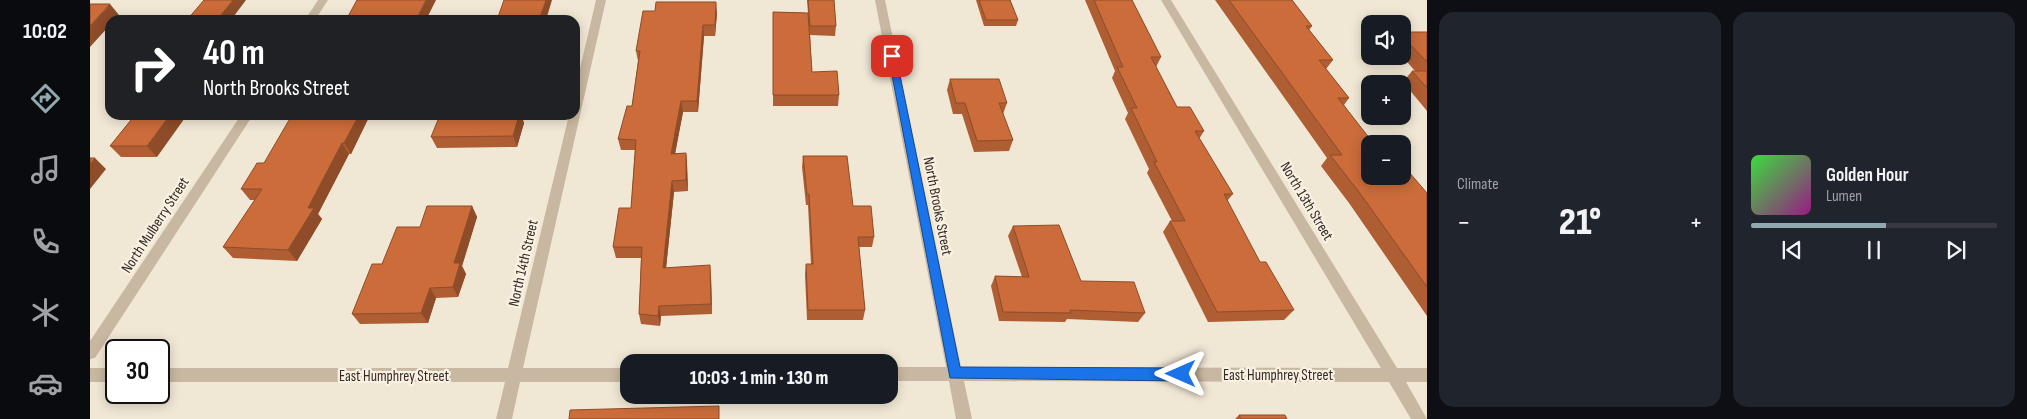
<!DOCTYPE html>
<meta charset="utf-8">
<style>
body{margin:0;font-family:"Sofia Sans Condensed",sans-serif;background:#20242c;color:#f1f3f6;height:100vh;display:flex;flex-direction:column;font-size:19px;white-space:nowrap}
*{box-sizing:border-box;margin:0}
p{font-size:16px;color:#9ea1a6}
.icon{flex:none;width:28px;height:28px;fill:none;stroke:currentColor;stroke-width:2;stroke-linecap:round;stroke-linejoin:round}
.map{position:relative;flex:1;overflow:hidden}
.panel{display:flex;flex-direction:column;gap:12px;padding:12px;background:#0d0f14;width:600px}
.panel>*{flex:none}
.banner{position:absolute;left:15px;top:15px;width:475px;height:105px;border-radius:15px;box-shadow:0 2px 12px #0003;background:#202124;color:#fff;overflow:hidden}
.fabs{position:absolute;left:1271px;top:15px;display:grid;gap:10px}
.fabs a{display:grid;place-items:center;width:50px;height:50px;border-radius:10px;background:#171b24;box-shadow:0 2px 12px #0003;font-size:25px}
.speed{position:absolute;left:15px;top:339px;display:flex;gap:10px;font-size:25px;font-weight:700;text-align:center}
.speed>*{display:grid;place-content:center;width:65px;height:65px;border-radius:50%;background:#171b24;box-shadow:0 2px 12px #0003;line-height:1}
.speed .limit{border:2px solid #111;border-radius:8px;background:#fff;color:#111}
.pin{position:absolute;display:grid;place-items:center;width:42px;height:42px;color:#fff;margin:-21px;border-radius:10px;box-shadow:0 2px 8px #0006}
.me{position:absolute;width:55px;margin:-28px;rotate:270deg;stroke-linejoin:round;filter:drop-shadow(0 0 4px #0008)}
.turn{display:flex;align-items:center;gap:18px;height:105px;padding:0 15px;font-size:22px}
.turn .icon{width:65px;height:65px;stroke-width:2.5}
.turn b{display:block;font-size:35px;line-height:42px}
.big{font-size:38px;font-weight:800;line-height:1.1}
.panel .widget{flex:1;display:flex;flex-direction:column;justify-content:center;gap:8px;min-width:0;padding:0 18px;border-radius:15px;background:#20242c}
.song{display:flex;align-items:center;gap:15px}
.cover{width:60px;height:60px;border-radius:8px;background:linear-gradient(135deg,hsl(120 70% 55%),hsl(310 70% 35%))}
.played{height:5px;border-radius:2px;background:linear-gradient(90deg,#90a8ae 55%,#363941 55%)}
.keys{display:flex;justify-content:space-around;direction:ltr}
.heat{display:flex;justify-content:space-between;align-items:center;font-size:28px;direction:ltr}
.panel .tiles{flex:1;display:grid;gap:12px;grid-template-columns:repeat(2,1fr)}
.trip{position:absolute;left:530px;top:354px;width:278px;height:50px;border-radius:15px;background:#171b24;box-shadow:0 2px 12px #0003;font-weight:800;line-height:50px;text-align:center}
main{display:flex;flex:1;min-height:0}
.tabs{display:flex;flex-direction:column;width:90px;justify-content:space-around;align-items:center;background:#090b0e;color:#9ea1a6}
.tabs .icon{width:35px;height:35px}
.tabs .current{color:#90a8ae}
.tabs b{font-size:22px;color:#f1f3f6}
.map>svg:first-child{display:block}
.lines{fill:none;stroke-linecap:round;stroke-linejoin:round}
.street{fill:#c9b8a1;fill-rule:evenodd}
.wall{fill:#af5d32}
.shaded-wall{fill:#8e4c29}
.building{fill:#cb6c3a;stroke:#8e4c29}
.route{fill:#1a73e8;stroke:#114b97}
.labels{text-anchor:middle;stroke-width:4.5;stroke-linejoin:round;paint-order:stroke}
.street-label{font-size:15px;fill:#332b24;stroke:#f9f1e2}
</style>
<main>
<nav class="tabs">
<b>10:02</b>
<svg class="icon current" aria-label="directions" viewBox="0 0 24 24"><path d="M12 3l9 9-9 9-9-9zM9 14v-3h6M13 9l2 2-2 2"/></svg>
<svg class="icon" aria-label="music" viewBox="0 0 24 24"><path d="M9 18V5l10-2v13"/><circle cx="6" cy="18" r="3"/><circle cx="16" cy="16" r="3"/></svg>
<svg class="icon" aria-label="phone" viewBox="0 0 24 24"><path d="M5 4h4l2 5-3 2q2 4 5 5l2-3 5 2v4C11 20 4 13 5 4z"/></svg>
<svg class="icon" aria-label="climate" viewBox="0 0 24 24"><path d="M12 3v18M4 7l16 10M4 17L20 7"/></svg>
<svg class="icon" aria-label="car" viewBox="0 0 24 24"><path d="M5 17H2v-5l4-1 3-4h7l3 4 3 1v5h-3M9 17h6M6 11h13"/><circle cx="7" cy="17" r="2"/><circle cx="17" cy="17" r="2"/></svg>
</nav>
<div class="map">
<svg width="1337" height="419" viewBox="0 0 1337 419">
<rect width="100%" height="100%" fill="#f1e7d5"/>
<g class="lines">
<!-- street -->
<path class="street" d="M228,0H238L225,20H215Z
M506,0H516L433,368H539V382H430L422,419H406L415,382H69V368H418L479,115H485V90Z
M785,0H795L871,367L1291,368L1071,0H1081L1307,368H1337V382H1316L1337,419H1321L1299,382L874,381L882,419H866L859,381H799V367H856Z
M151,115H163L5,358L0,359V341Z
M0,368H26V382H0Z"/>
</g>
<!-- wall -->
<path class="wall" d="M717,0H744L746,26L745,36L720,35L722,72L749,95L748,106H683V12L718,13Z
M886,0H920L928,20L926,26H894Z
M995,0H1042L1071,57L1066,67L1087,107L1114,131L1109,139L1143,194L1137,201L1170,262L1204,310L1194,320L1118,322L1073,232L1080,221H1082L1057,173L1059,169L1035,119L1038,113L1022,78L1025,71Z
M1125,0H1202L1222,26L1219,30L1243,60L1236,69L1259,98L1254,105L1280,144L1337,193V316L1259,203L1231,166L1237,158Z
M627,13L625,36H614L608,112H593L585,153H596L597,164L598,191L584,192L576,268L621,276L622,314L571,316L570,326L551,324L549,314L551,258H526L523,247L541,208L545,150H531L528,139L542,106L548,61L546,51Z
M1312,32H1337V111L1313,82L1322,71H1325L1312,56Z
M860,79L917,103L913,114L923,140L919,151L884,152L872,114H863L857,90Z
M45,115L67,157H31L20,146Z
M280,115L261,154H259L228,214L232,219L207,261L143,258L133,247L165,200H160L151,189L174,163Z
M429,115H431L434,123L427,147L347,148L341,137Z
M713,156L763,206L784,237L782,247H769L775,310L773,320H717L715,274L716,264H721L718,205H716L712,167Z
M382,206L387,217L372,266L376,274L368,297L346,298L338,323L270,324L262,314L292,264L330,227Z
M923,226L991,281L1055,313L1048,322L977,319L975,322L909,321L901,286L905,276L932,277L918,236Z
M1149,415L1197,419H1145Z"/>
<!-- shaded-wall -->
<path class="shaded-wall" d="M143,0H156L141,20H127Z
M336,0H346L336,20H326Z
M456,0H462L456,20H449Z
M626,2L627,13L625,36V25Z
M20,4L29,15L24,20H20V25L0,47V26Z
M613,25L614,36L608,112L607,101Z
M591,101L593,112L583,165L581,154Z
M80,115H97L67,157L57,146Z
M269,115H280L261,154L254,143Z
M429,115H431L434,123L427,147L423,136Z
M252,143L259,154L228,214L232,219L207,261L198,250L218,208Z
M596,153L597,164L598,191L596,180Z
M5,158L16,169L0,189V164Z
M582,181L584,192L575,278L573,268Z
M382,206L387,217L372,266L376,274L368,297L363,287L364,263Z
M620,265L621,276L622,314L621,304Z
M340,288L346,298L338,323L331,313Z
M569,306L571,316L570,326L568,316Z"/>
<!-- building -->
<path class="building" d="M114,0H143L127,20H97Z
M267,0H336L326,20H256Z
M414,0H456L449,20H407Z
M718,0H744L746,26H720Z
M889,0H920L928,20H896Z
M1004,0H1042L1071,57H1061L1087,107H1100L1114,131H1105L1143,194H1134L1170,262H1176L1204,310L1127,312L1080,221H1095L1064,162H1067L1041,108H1047L1027,67H1033Z
M1139,0H1202L1222,26H1216L1243,60H1229L1259,98H1248L1284,144H1280V176H1312V164L1337,193V287L1269,192L1240,155H1252Z
M566,2H626L625,25H613L607,101H591L581,154L596,153V180L582,181L573,268L620,265L621,304L569,306L568,316L549,314L552,247H523L529,208H541L546,140L528,139L537,106H542L550,51H546L553,11H565Z
M0,4H20L0,26Z
M683,12L718,13L722,72L747,71L749,95H683Z
M1312,32H1337V62L1312,36Z
M1322,71H1337V88Z
M860,79H909L917,103H909L923,140L887,141L875,103H866Z
M45,115H80L57,146H20Z
M202,115H269L254,143H252L218,208H224L198,250L133,247L172,189H151L167,163H174Z
M350,115H429L423,136L341,137Z
M713,156H757L763,206H781L784,237H768L775,310H718L716,264H723L719,194H717Z
M0,158H5L0,164Z
M337,206H382L364,263H370L363,287L340,288L331,313L262,314L282,264H292L307,227H330Z
M969,225L991,281L1044,282L1055,313L980,310L981,313L913,312L905,276L939,277L923,226Z
M629,406V419H479L480,410Z
M1149,415H1195L1197,419H1151Z"/>
<!-- route -->
<path class="route" d="M798,54L806,56L870,367L1091,368L1096,370L1098,374L1096,379L1091,381L860,378Z"/>
<g class="labels">
<!-- street labels -->
<g class="street-label">
<text transform="translate(1217 201) rotate(59)" y="5">North 13th Street</text>
<text transform="translate(848 206) rotate(79)" y="5">North Brooks Street</text>
<text transform="translate(65 225) rotate(-57)" y="5">North Mulberry Street</text>
<text transform="translate(433 263) rotate(-77)" y="5">North 14th Street</text>
<text x="1188" y="380">East Humphrey Street</text>
<text x="304" y="381">East Humphrey Street</text>
</g>
</g>
</svg>
<div class="fabs">
<a><svg class="icon" aria-label="sound" viewBox="0 0 24 24"><path d="M4 9h4l5-4v14l-5-4H4zM17 9q2 3 0 6"/></svg></a>
<a>+</a>
<a>−</a>
</div>
<div class="speed"><div class="limit">30</div></div>
<div class="pin" style="left:802px;top:56px;background:#d93025"><svg class="icon" aria-label="arrive" viewBox="0 0 24 24"><path d="M6 21V4h12l-3 4 3 4H6"/></svg></div>
<svg class="me" style="left:1091px;top:374px" viewBox="-20 -20 40 40"><path d="M0-17L14 15 0 8-14 15z" fill="#1a73e8" stroke="#fff" stroke-width="4"/></svg>
<div class="trip">10:03 · 1 min · 130 m</div>
<div class="banner">
<div class="turn"><svg class="icon" aria-label="right" viewBox="0 0 24 24"><path d="M7 20v-9h11M14 6l5 5-5 5"/></svg><div><b>40 m</b>North Brooks Street</div></div>
</div>
</div>
<section class="panel">
<div class="tiles">
<div class="widget"><p>Climate</p>
<div class="heat"><a>−</a><b class="big">21°</b><a>+</a></div>
</div>
<div class="widget">
<div class="song"><i class="cover"></i><div><b>Golden Hour</b><p>Lumen</p></div></div>
<div class="played"></div>
<div class="keys"><svg class="icon" aria-label="previous" viewBox="0 0 24 24"><path d="M18 5L8 12l10 7zM5 5v14"/></svg><svg class="icon" aria-label="pause" viewBox="0 0 24 24"><path d="M8 5v14M16 5v14"/></svg><svg class="icon" aria-label="next" viewBox="0 0 24 24"><path d="M6 5l10 7-10 7zM19 5v14"/></svg></div>
</div>
</div>
</section>
</main>
